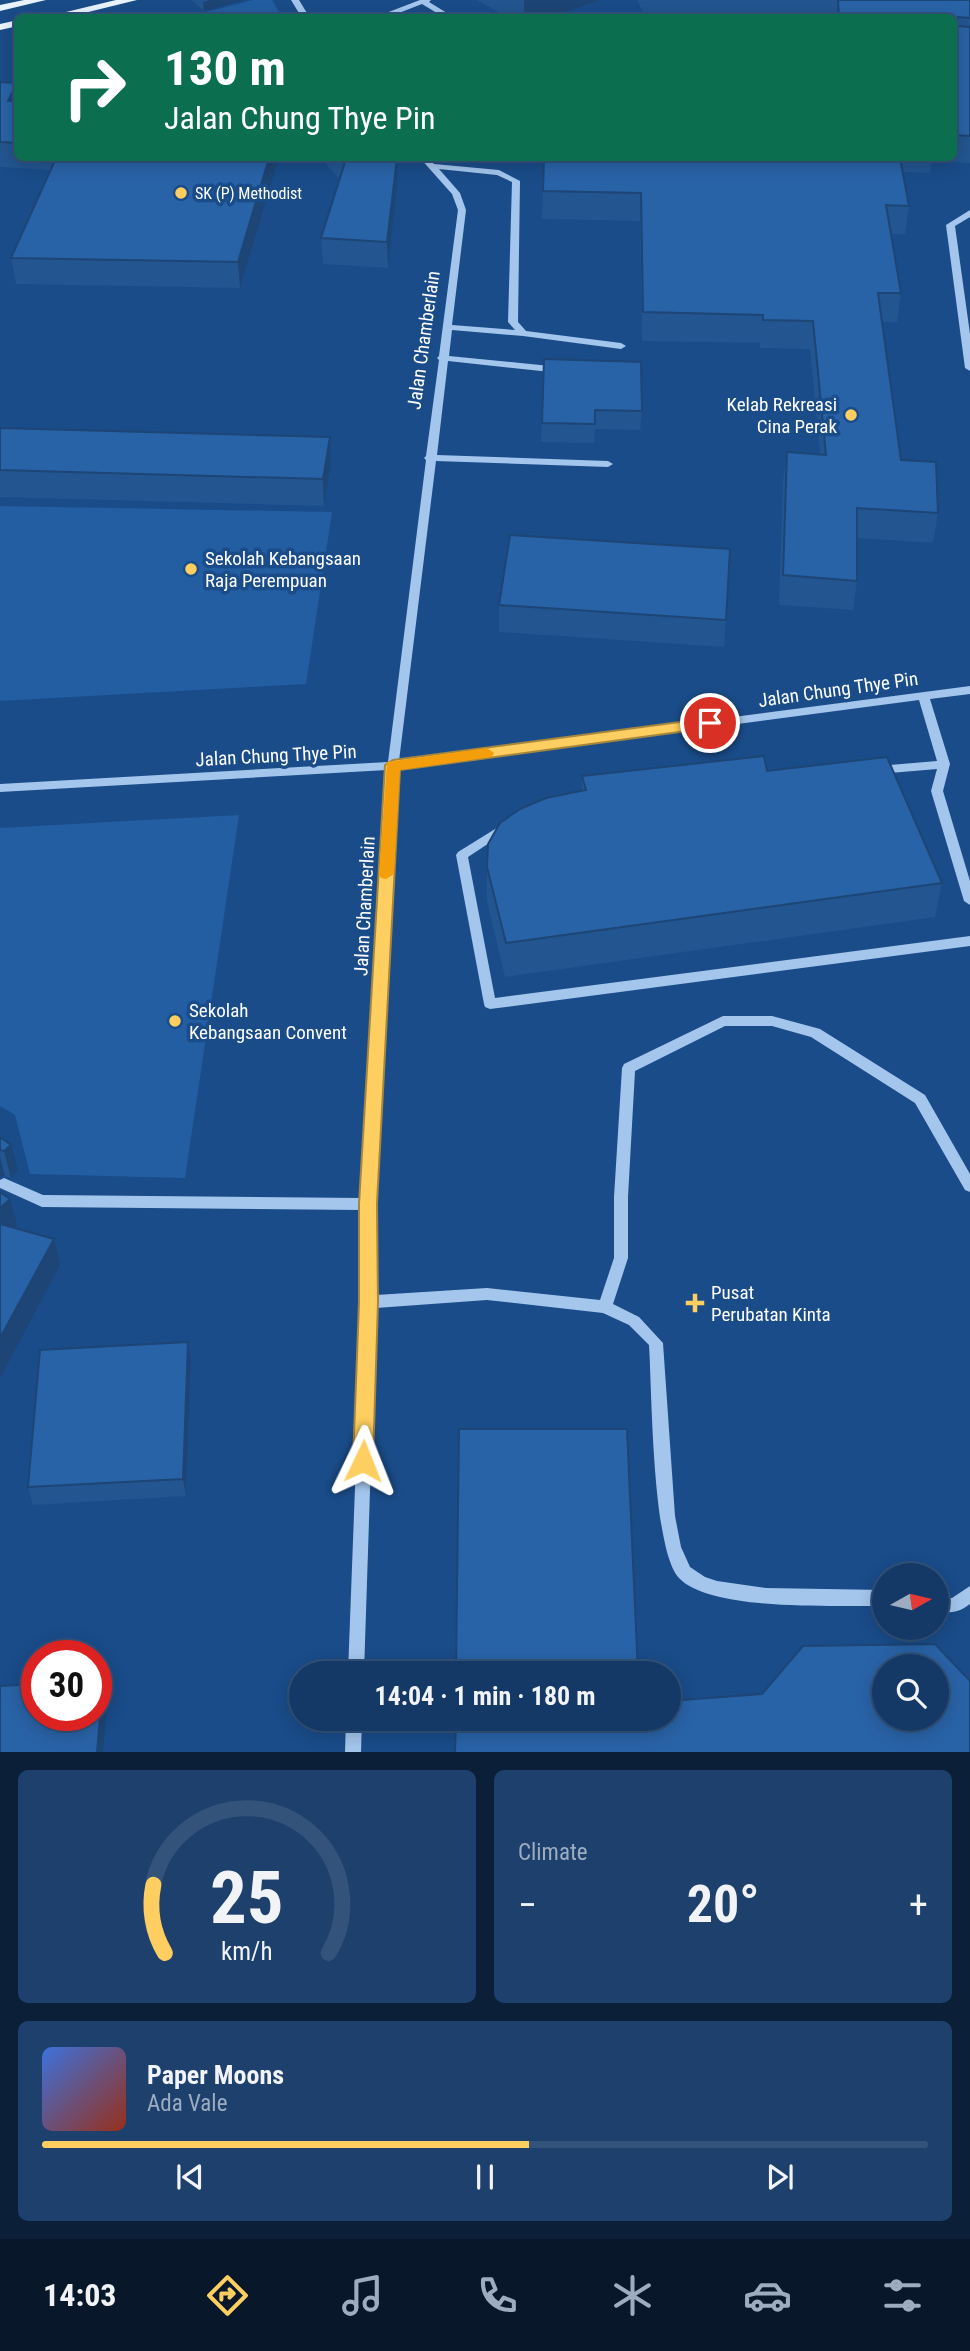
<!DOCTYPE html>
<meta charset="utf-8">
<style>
body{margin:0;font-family:"Roboto Condensed",sans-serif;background:#1d406d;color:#f1f3f6;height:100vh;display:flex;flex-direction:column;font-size:26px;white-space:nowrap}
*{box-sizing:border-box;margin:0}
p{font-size:23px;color:#9dacc0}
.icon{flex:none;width:38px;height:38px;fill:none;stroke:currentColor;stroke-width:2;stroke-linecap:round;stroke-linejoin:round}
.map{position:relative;height:1752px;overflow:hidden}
.details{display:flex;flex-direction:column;gap:18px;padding:18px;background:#0b1f39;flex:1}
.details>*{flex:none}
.banner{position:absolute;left:14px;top:14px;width:943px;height:147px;border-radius:10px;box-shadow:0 4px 18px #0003,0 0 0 2px #33537b;background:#0b6e4f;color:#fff;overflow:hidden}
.needle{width:46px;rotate:82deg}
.tools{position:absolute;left:872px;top:1563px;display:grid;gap:14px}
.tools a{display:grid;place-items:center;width:77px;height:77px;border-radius:50%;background:#143967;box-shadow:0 4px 18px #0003,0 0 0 2px #33537b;font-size:35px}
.speed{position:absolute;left:21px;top:1640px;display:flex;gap:14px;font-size:35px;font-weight:700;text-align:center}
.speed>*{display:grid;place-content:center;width:91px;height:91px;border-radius:50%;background:#143967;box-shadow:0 4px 18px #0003,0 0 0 2px #33537b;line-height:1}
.speed .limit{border:10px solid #d22;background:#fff;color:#111}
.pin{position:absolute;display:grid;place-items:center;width:60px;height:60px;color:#fff;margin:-30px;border:4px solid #fff;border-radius:50%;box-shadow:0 2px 7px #0007}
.me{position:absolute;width:77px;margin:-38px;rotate:2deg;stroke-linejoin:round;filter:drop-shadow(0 0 5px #0008)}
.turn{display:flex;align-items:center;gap:24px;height:147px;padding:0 35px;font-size:32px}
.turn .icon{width:91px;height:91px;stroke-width:2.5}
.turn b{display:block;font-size:49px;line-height:60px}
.big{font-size:52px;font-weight:700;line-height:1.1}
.details .card{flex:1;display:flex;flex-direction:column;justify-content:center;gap:10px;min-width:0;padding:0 24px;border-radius:10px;background:#1d406d}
.details .dial{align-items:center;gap:0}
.dial svg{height:182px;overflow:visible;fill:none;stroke:#33537b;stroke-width:7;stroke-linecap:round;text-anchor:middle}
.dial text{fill:#f1f3f6;stroke:none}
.song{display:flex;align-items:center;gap:21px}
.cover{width:84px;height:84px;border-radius:10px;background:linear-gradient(135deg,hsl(220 70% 55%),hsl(10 70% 35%))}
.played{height:7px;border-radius:4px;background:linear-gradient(90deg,#fece60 55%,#33537b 55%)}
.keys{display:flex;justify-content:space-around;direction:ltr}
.heat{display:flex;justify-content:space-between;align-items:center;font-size:38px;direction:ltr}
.details .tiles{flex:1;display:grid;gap:18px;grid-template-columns:1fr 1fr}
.card:last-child{grid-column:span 2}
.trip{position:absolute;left:289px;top:1661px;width:392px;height:70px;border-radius:35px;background:#143967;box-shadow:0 4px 18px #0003,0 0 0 2px #33537b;font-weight:700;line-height:70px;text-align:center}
.dock{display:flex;height:112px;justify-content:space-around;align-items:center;background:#081729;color:#9dacc0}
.dock .icon{width:49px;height:49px}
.dock .active{color:#fece60}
.dock b{font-size:32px;color:#f1f3f6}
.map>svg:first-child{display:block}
.green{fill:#235ea2}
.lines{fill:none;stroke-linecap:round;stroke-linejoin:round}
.minor{fill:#a4c6ed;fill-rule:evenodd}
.major{fill:#e9f2ff;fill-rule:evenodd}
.wall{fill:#235590}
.shaded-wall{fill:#1d4575}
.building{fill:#2963a7;stroke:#1d4575;stroke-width:2;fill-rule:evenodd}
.route{fill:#fece60;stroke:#a5863e;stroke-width:2}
.slow{fill:#f59e0b}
.poi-dot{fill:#fece60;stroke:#1a4c89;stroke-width:2.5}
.labels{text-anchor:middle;stroke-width:7;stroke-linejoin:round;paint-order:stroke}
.far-poi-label{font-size:16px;fill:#fff;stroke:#1a4c89;text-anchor:start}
.street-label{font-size:19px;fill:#fff;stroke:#1a4c89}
.poi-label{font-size:19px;fill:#fff;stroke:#1a4c89;text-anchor:start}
</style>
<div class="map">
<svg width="970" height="1753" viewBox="0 0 970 1753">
<rect width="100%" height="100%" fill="#1a4c89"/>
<!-- green -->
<path class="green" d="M253,0H272L282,17L199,18L198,14Z
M0,506L332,512L306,684L0,701Z
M239,815L185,1178L30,1174L15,1115L0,1106V828Z"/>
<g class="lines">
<!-- minor -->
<path class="minor" d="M291,0H299L310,18H302Z
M420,0H431L429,2L455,18H445L422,4L386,18H373Z
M420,158H428L434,164L499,170L520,181L518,322L526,331L621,343L626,346L621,349L523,336L452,330L449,356L560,367L565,370L560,373L448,361L437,455L608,461L613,464L608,467L436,461L399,761L970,686V694L930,699L950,764L943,791L970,881V905L964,901L931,791L937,769L878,774L872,770L878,766L937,761L919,700L399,769L375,1204L376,1295L487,1288L600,1300L614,1258V1197L622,1068L624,1064L723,1016H772L820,1029L925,1095L970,1174V1192L965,1190L915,1103L811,1037L772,1026H725L635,1071L628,1197V1258L613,1304L639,1317L663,1343L675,1516L681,1547L690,1567L705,1577L717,1581L766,1588L884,1590V1606C837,1605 711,1612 679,1578C652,1549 652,1390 649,1345L629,1325L603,1313L487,1300L376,1308L364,1673H348L362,1302L361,1210L42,1207L0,1188V1180L4,1178L43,1195L361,1198L387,770L0,792V784L388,762L426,460L424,458L426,456L439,360L437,358L439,356L458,210L452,194ZM439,169L497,175L512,182L508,322L515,330L452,325L466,210L460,193Z
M970,210V217L955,226L970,334V371L965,368L946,225Z
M508,821L514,825L512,828L468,857L495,998L970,936V946L490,1009L485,1007L484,1004L456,855L458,852Z
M970,1586V1604C958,1613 951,1613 936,1612V1596L952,1598Z
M346,1718H362L361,1753H345Z"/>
<!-- major -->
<path class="major" d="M24,0H46L0,11V5Z
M116,0H137L64,18H41Z
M18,20V26L0,30V24Z"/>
</g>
<!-- wall -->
<path class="wall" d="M191,0H245L204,11Z
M477,0H601L548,18H509Z
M637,0H970V163L932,161L930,173L903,172L909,206L905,234H891L901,293L897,322H882L901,460L938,513L933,543L857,538V581L853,610L779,605L783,481L787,452L820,454L810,349L760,348V343L642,341L640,221L542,219L544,158L840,159V158H954V18H646Z
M0,82L17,83L18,158H279L240,288L16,284L11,258L50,170L0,167Z
M322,158H397L398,180L388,268L323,264L321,238L339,179L322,159Z
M544,359L642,411L640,430L595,429L594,443L541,442Z
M0,428L330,437L331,463L324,506L0,497Z
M499,605L726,620L724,647L499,632Z
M767,771L942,883L935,917L505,977L487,901V867L582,791V776Z
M0,1137L18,1171L11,1178L5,1176L0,1177Z
M188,1342L191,1360L186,1496L33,1505L28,1487Z"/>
<!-- shaded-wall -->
<path class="shaded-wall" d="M210,0H245L204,11L203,2Z
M524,0H601L548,18H524Z
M17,83L18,87V114L8,101Z
M269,158H279L240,288L238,262Z
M397,158L398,180L388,268L387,242Z
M330,437L331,463L324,506L323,479Z
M11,1145L18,1171L11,1178L4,1151Z
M0,1156L5,1176L0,1177Z
M10,1199L17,1225L0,1241V1208Z
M54,1239L60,1265L0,1378V1338Z
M188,1342L191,1360L186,1496L183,1479Z
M103,1681L107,1698L103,1753H97Z"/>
<!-- building -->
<path class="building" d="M838,0H970V18L958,17L956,23L958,26L970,27V136L954,135V18H839Z
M0,82L17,83L8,101L18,102V143L0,142Z
M56,158H269L238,262L11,258Z
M341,158H397L387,242L321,238L345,162Z
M544,158H753L845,159V158H900L909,206L886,205L901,293H878L901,460L936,462L938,513L857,508V581L783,575L787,452L826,455L813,321L763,320V315L643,312L641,193L543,191Z
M544,359L641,362L642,411L595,410V424L542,423Z
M0,428L330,437L323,479L0,470Z
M510,535L730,549L726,620L499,605Z
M764,756L767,771L887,757L942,883L506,943L487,867L488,844L500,823L520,809L546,798L586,790L582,776Z
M0,1137L11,1145L4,1151L0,1150Z
M0,1192L10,1199L0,1208Z
M0,1224L54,1239L0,1338Z
M188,1342L183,1479L28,1487L40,1350Z
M459,1429H627L638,1673H456Z
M935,1644L970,1681V1753H455L456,1718H668V1701L762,1694L803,1646ZM884,1666H936V1718H884Z
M103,1681L97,1753H0V1686L37,1684V1715H96V1682Z"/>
<!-- route -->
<path class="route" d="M710,718L718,723L716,727L400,770L377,1204L378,1302L373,1461L370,1468L363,1470L356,1468L353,1461L359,1302V1204L385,765L393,760Z"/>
<!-- slow -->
<path class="slow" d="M487,748L494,753L492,757L400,770L394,874L386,879L381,878L379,874L387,762Z"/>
<!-- markers -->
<g class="poi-dot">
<circle cx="181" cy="193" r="7"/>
<circle cx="851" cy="415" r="7"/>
<circle cx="191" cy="569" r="7"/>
<circle cx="175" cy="1021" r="7"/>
<path d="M691.5 1292.5h7v7h7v7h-7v7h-7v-7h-7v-7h7z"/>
</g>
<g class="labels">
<!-- far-poi labels -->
<g class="far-poi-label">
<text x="195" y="199">SK (P) Methodist</text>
</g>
<!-- street labels -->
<g class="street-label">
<text transform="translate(423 340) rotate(-82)" y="7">Jalan Chamberlain</text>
<text transform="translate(838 689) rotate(-8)" y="7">Jalan Chung Thye Pin</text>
<text transform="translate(276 755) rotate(-3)" y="7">Jalan Chung Thye Pin</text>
<text transform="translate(364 906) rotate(-87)" y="7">Jalan Chamberlain</text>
</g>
<!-- poi labels -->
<g class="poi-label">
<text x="837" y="411" text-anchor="end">Kelab Rekreasi<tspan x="837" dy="22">Cina Perak</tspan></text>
<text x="205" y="565">Sekolah Kebangsaan<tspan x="205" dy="22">Raja Perempuan</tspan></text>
<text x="189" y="1017">Sekolah<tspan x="189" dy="22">Kebangsaan Convent</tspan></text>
<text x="711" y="1299">Pusat<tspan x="711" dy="22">Perubatan Kinta</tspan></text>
</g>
</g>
</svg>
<div class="tools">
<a><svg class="needle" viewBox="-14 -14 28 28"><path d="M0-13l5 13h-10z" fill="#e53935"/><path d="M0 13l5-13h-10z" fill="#9dacc0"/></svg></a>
<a><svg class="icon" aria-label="search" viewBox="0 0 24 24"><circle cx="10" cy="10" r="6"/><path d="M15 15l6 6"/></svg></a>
</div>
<div class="speed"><div class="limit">30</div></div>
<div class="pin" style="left:710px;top:723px;background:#d93025"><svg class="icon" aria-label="arrive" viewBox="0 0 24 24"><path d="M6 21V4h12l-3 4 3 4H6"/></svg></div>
<svg class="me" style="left:363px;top:1461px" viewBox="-20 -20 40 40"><path d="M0-17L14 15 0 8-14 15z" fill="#fece60" stroke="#fff" stroke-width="4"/></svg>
<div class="trip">14:04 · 1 min · 180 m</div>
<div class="banner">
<div class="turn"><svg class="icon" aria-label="right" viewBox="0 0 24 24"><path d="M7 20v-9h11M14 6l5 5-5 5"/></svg><div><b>130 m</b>Jalan Chung Thye Pin</div></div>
</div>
</div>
<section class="details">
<div class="tiles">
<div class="card dial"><svg viewBox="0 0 100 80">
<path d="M14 69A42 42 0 1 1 86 69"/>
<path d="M14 69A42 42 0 0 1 9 39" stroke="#fece60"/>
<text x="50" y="56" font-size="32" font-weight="700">25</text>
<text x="50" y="72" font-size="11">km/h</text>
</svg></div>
<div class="card"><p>Climate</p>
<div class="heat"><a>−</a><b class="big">20°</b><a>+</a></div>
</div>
<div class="card">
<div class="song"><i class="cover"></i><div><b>Paper Moons</b><p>Ada Vale</p></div></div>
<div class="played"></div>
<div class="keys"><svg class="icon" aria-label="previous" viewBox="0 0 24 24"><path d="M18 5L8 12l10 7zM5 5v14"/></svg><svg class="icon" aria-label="pause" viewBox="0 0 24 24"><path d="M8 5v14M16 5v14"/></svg><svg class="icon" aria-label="next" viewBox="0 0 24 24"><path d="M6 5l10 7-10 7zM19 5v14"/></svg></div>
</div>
</div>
</section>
<nav class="dock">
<b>14:03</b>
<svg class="icon active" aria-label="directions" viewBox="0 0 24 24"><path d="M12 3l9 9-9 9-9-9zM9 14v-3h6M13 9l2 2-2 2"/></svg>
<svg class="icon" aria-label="music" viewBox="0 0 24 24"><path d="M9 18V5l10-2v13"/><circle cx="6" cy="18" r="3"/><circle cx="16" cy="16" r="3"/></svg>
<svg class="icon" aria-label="phone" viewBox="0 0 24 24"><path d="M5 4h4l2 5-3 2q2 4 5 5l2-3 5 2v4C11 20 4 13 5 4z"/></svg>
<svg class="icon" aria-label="climate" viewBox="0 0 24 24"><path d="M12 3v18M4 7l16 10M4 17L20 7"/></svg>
<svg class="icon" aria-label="car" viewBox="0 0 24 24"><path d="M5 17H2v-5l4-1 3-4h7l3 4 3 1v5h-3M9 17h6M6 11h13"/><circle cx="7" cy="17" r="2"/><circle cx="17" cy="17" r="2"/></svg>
<svg class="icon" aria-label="filters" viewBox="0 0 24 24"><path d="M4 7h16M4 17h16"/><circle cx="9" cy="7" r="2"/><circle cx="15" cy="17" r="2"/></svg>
</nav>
